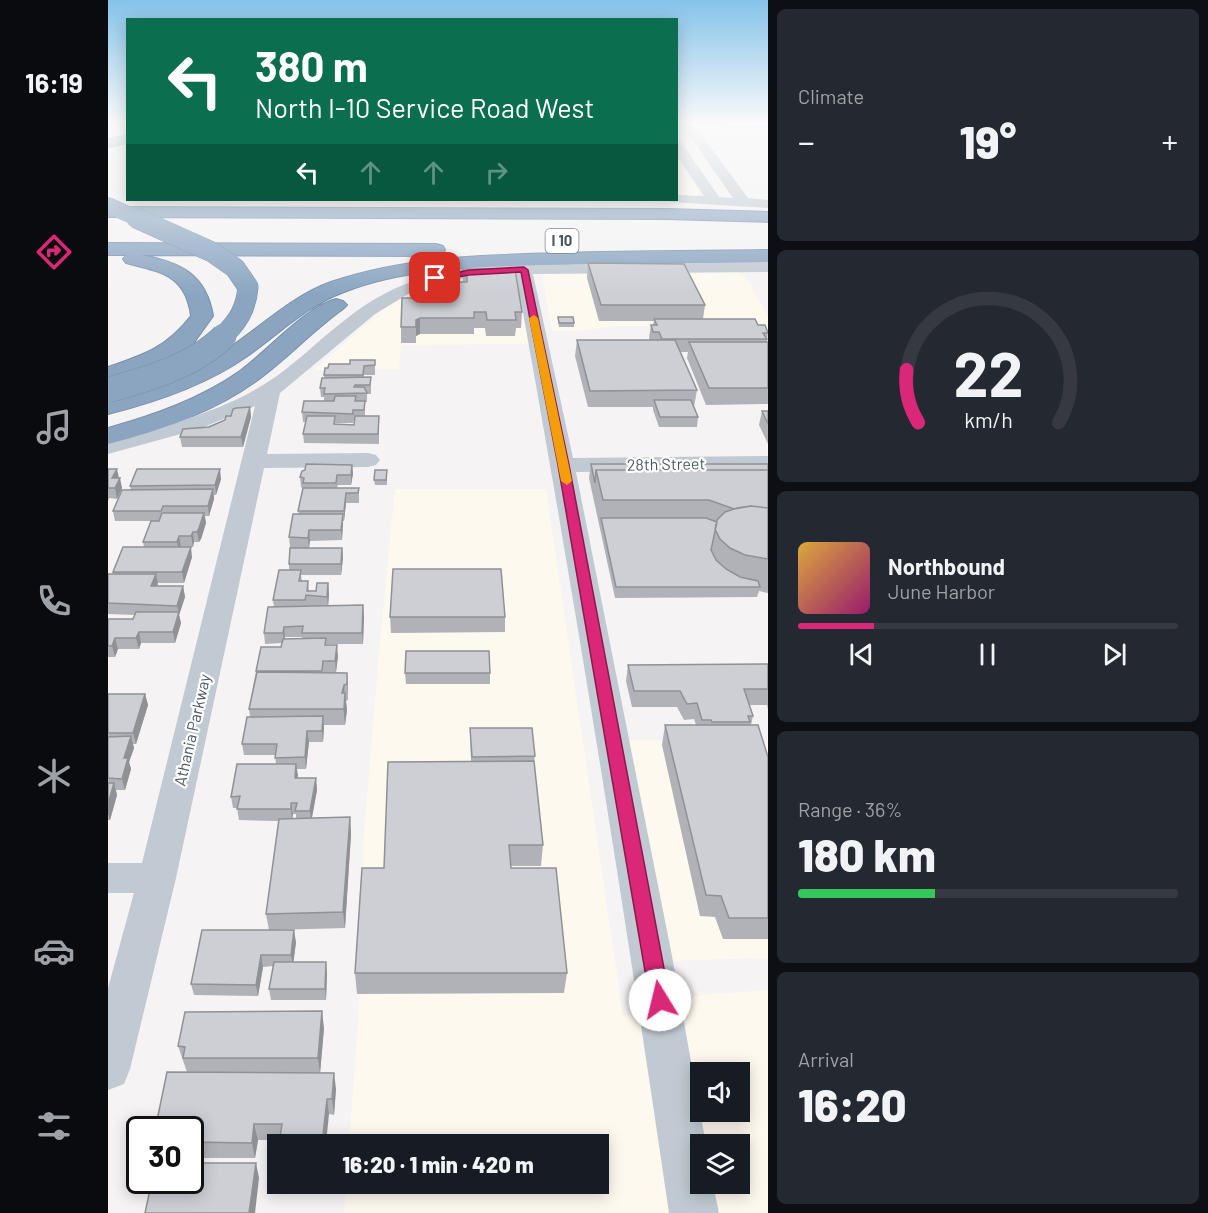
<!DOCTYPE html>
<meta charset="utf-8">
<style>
body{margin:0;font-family:Barlow,sans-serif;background:#242831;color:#f1f3f6;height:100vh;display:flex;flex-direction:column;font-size:22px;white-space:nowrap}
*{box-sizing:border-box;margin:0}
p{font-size:20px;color:#9ea1a6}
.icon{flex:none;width:33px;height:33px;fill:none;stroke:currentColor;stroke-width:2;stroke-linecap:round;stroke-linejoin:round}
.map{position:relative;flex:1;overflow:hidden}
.panel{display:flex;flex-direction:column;gap:9px;padding:9px;background:#0d0f14;width:440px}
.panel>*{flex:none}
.guide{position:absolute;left:18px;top:18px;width:552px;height:183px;border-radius:0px;box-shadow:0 3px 15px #0003;background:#0b6e4f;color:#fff;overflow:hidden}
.fabs{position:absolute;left:582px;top:1062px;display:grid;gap:12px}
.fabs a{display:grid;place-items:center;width:60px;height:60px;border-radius:0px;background:#171b24;box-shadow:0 3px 15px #0003;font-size:30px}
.speed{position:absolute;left:18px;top:1116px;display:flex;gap:12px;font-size:30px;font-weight:700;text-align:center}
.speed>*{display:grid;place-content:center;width:78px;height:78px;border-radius:50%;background:#171b24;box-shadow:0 3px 15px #0003;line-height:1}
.speed .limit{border:3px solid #111;border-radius:9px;background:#fff;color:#111}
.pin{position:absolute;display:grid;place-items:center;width:51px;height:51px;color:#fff;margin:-26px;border-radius:12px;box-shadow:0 3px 9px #0006}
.me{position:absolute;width:66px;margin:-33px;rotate:351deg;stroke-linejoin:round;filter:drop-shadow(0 0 4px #0008)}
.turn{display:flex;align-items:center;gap:21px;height:126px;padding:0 30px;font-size:27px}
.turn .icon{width:78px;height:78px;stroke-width:2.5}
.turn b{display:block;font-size:42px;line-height:51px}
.lanes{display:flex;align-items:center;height:57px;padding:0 30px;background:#0003;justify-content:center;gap:30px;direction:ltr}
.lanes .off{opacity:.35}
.big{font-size:45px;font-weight:800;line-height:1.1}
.panel .card{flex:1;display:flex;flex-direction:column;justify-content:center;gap:9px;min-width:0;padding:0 21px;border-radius:9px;background:#242831}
.panel .dial{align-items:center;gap:0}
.dial svg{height:156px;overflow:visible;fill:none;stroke:#363941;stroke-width:7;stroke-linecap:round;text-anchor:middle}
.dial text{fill:#f1f3f6;stroke:none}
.song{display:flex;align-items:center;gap:18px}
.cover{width:72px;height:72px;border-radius:9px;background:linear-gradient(135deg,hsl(40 70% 55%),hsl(320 70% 35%))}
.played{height:6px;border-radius:3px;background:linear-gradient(90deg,#db2777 20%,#363941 20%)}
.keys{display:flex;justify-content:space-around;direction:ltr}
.heat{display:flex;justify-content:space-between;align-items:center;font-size:33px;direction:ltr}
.charge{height:9px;border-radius:4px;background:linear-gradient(90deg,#34c759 36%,#363941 0)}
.trip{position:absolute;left:159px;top:1134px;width:342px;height:60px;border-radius:0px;background:#171b24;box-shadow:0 3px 15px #0003;font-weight:800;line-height:60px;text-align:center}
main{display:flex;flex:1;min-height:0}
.tab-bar{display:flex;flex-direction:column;width:108px;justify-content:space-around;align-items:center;background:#090b0e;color:#9ea1a6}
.tab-bar .icon{width:42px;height:42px}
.tab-bar .current{color:#db2777}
.tab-bar b{font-size:27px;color:#f1f3f6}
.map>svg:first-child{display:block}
.commercial{fill:#fdf9ef;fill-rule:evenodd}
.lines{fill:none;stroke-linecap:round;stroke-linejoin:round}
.highway-casing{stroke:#7690ad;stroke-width:2}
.minor{fill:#c1cad2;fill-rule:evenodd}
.highway{fill:#8ba5c1;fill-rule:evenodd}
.highway-bridge-far2-casing{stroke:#7690ad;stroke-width:16;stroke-linecap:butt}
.highway-bridge-far1-casing{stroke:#7690ad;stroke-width:21;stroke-linecap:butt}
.highway-bridge-casing{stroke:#7690ad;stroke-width:26;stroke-linecap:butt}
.highway-bridge-far2{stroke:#8ba5c1;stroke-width:16}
.highway-bridge-far1{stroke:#8ba5c1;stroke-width:20}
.highway-bridge{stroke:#8ba5c1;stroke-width:25}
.wall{fill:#b0b2b7;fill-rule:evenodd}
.shaded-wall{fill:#909195}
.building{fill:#cdcfd5;stroke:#909195;stroke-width:1.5}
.route{fill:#db2777;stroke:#8e194d;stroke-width:1.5}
.slow{fill:#f59e0b}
.labels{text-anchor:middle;stroke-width:4.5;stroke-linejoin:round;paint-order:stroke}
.shield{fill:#fff;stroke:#808990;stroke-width:1.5}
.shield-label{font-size:15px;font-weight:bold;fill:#4a5661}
.street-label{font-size:16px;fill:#4a5661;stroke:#fff}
</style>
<main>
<nav class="tab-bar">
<b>16:19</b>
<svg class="icon current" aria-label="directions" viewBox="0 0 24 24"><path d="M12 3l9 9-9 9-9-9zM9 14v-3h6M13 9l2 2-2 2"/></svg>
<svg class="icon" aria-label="music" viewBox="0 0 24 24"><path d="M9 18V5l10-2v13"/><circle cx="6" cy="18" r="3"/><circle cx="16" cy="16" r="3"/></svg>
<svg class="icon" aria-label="phone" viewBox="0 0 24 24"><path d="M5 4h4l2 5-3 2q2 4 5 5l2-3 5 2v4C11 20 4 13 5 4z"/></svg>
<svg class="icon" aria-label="climate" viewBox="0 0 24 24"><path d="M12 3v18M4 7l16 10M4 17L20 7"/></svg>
<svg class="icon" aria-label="car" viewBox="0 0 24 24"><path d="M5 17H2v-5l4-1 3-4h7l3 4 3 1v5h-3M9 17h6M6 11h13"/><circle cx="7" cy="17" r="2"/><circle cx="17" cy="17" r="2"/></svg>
<svg class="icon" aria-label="filters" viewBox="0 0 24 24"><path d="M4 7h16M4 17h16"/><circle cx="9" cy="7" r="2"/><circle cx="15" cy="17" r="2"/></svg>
</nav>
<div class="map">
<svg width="661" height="1213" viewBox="0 0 661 1213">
<rect width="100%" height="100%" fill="#f5f3f3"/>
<!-- commercial -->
<path class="commercial" d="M568,156L591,192L589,196H569Z
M625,271L637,276L660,316V325L507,326L471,331H444L434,276L438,274Z
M407,273L410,274L423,344L293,345L291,369L206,370L282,303L313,287L353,276Z
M287,489H438L515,1016L593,995L660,990V1213H236L238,1184H490V1144H241L251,1009L255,845L272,641ZM592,1072H632V1112H592ZM592,1144H632V1184H592Z
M519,740L645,741L660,744V958L559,961Z"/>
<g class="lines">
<defs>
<path id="highway" d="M20,135V143L0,147V139Z
M0,207L559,209L661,212V222L559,219L0,217Z
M0,243L328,244L335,246L337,250L335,254L328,256L33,255C72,262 98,274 105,316L85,344L50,366L0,382V367C36,355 59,347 83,316C78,275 53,272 18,263L15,259L19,255H0Z
M661,250V262C585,263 509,263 433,265C368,267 297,268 236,292C198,306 171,334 138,357C98,385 48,402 0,414V398C42,387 84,372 121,348C155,325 184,296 223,282C296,257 376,255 452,253C521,251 591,251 661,250Z
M228,299L235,301L239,305L235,309C204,331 178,360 147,382C104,413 51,431 0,444V428C46,415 92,399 132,371C158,352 199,306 228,299Z"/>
</defs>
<!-- highway casing -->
<use href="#highway" class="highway-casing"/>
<!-- minor -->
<path class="minor" d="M574,125H586L640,198L661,200V208L563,202L561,200H568V195L596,196L568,154V139L572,140L611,197L625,198Z
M661,262V272L425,274L465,458L661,456V470L468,472L564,956L598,1144H592V1184H605L611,1213H561C515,899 465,586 408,274L361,277L323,285L302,293L267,314L172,393L159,454L260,453L268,455L272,460L268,465L260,467L156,468L68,878L22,1069L16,1084L0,1090V988L26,893H0V863H34L147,406L91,429L0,454V440C52,427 108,414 155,385C185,367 209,341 237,320C281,284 328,270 384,265Z"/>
<!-- highway -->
<use href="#highway" class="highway"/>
<defs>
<path id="highway-bridge-far2" d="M0,205L31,219"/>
<path id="highway-bridge-far1" d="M28,218L104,252L127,268L140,287C138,309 130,322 114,337"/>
<path id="highway-bridge" d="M0,390C40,379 86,366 116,336"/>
</defs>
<!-- highway-bridge-far2 casing -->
<use href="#highway-bridge-far2" class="highway-bridge-far2-casing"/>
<!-- highway-bridge-far1 casing -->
<use href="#highway-bridge-far1" class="highway-bridge-far1-casing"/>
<!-- highway-bridge casing -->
<use href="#highway-bridge" class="highway-bridge-casing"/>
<!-- highway-bridge-far2 -->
<use href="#highway-bridge-far2" class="highway-bridge-far2"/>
<!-- highway-bridge-far1 -->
<use href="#highway-bridge-far1" class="highway-bridge-far1"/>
<!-- highway-bridge -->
<use href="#highway-bridge" class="highway-bridge"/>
</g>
<!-- wall -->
<path class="wall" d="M613,125H660V128H616Z
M480,263L597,305L595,319L650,325L660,331L659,342H660V404L598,405L579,358L580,352H572L589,390L586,407L590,417L589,427H551L545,410V407H480L467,356L469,340H542L541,338L543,325H545L546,321H491L479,278Z
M355,269L414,312L413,328H408L407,336H378L377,328H366V334H312L308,336V343H293V327L326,298L355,282Z
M450,317L466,323V327H451Z
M267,360V375H256V377L263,386V394H259V402H257V416H271V444L196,443L195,434L198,422H195L194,412L216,401V397H213L212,388L216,378V375L242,364ZM246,420H247L246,425L227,424V423H245Z
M142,407L143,417L135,447H74L72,437L117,420L123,416Z
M654,411H660V444L651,425Z
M483,464H660V593L651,591L649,597L507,598L481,478Z
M244,465L245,474L243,485H230L229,488H251V503H238L236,521H235L234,540L202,541L201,548H182L181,537L191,514L190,511L195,488L193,487L192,477L197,470Z
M0,469L11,478L14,488L9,499L1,498L0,501Z
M279,470V485H267L266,480Z
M113,479L108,495H106V499L101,516H97L98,523L93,539L91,542H86L85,547H73L84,557L76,583H49V586H75L77,597L71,615L73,623L67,643H33L31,649H10L7,657H0V619H25L27,615L0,614V574H5V572L36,547L35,542L51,521H7L5,511L23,490L22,486Z
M234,548L235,558L233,575H193L194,581H200L201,591H208L220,583L221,594L220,606L256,616L255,644H218V645L230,656L228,672H216L239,673L240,700L238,701L239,710L237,725H216L215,742H201L198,769H189V778H208L209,790L204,818L242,817L243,834L237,928L164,930L188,942L185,962L219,973L218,1000H163L161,989L165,966L155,967L150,996L86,995L83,984L161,930L158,914L171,821L131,820L129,808H125L123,797L168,764L167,755H136L134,744L142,717L141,709L148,671L173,647L174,643L157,644L156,633L166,607L165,600L181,570V564ZM177,637H194V638L177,639ZM185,814H188V819H184Z
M282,617H397V632L283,633Z
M660,664V710L659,705H641L645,716L643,725L660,757V939H615L607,917L592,916L554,745L557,725H588L586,719L576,720L569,707H524L518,681L520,665Z
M297,673H382V684H298Z
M0,694H37L40,705L28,744H25L26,748L21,762L23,769L17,790H8L9,795L2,820H0Z
M362,728L427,756L426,762L435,845L433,866H403V868L459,973L456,993L249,994L247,973L276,868L363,762Z
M216,1028L212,1073L228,1089L226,1115L221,1114L172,1140H150L147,1158H82V1130L79,1072L70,1046Z"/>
<!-- shaded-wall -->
<path class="shaded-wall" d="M312,318V334L308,336V343V320Z
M142,407L143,417L135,447L133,437Z
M244,465L245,474L243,485V475Z
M9,469L11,478H4Z
M112,469L113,479L108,495L107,485Z
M12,478L14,488L9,499L7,488Z
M105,489L106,499L101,516L100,506Z
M238,493V503L236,521V511Z
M96,513L98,523L93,539L91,542L89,532Z
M235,514V524L234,540L233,530Z
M201,530L202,541L201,548L200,538Z
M85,532L86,542L85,547L83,536Z
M71,536L73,547L71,552L69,542Z
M83,547L84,557L76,583L74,572Z
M234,548L235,558L233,575V564Z
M48,574L50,584L45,597L43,586Z
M220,583L221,594L220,607L219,597Z
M75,586L77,597L71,615L73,623L67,643L65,632L71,613L69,606Z
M255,605L256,616L255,644L254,633Z
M176,627L177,637L176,643L175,633Z
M31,632L33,643L31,649L28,638Z
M7,638L10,649L7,657L4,646Z
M229,645L230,656L228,672L227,661Z
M239,673L240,688V700L239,684Z
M236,685L237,700V693L239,710L237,725L234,693Z
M37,694L40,705L28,744L25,733Z
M215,716L216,728L215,742L214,731Z
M199,731L201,742L198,769L197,757Z
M23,736L26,748L21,762L23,769L17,790L14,779L16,758Z
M188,764L190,775L188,790L187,778Z
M208,778L209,790L203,822L202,811Z
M6,783L9,795L2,820L0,814V804Z
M183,803L185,814L184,821L183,809Z
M242,817L243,834L237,928L235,912Z
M186,930L188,942L185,966L183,955Z
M153,955L155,967L150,996L148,985Z
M218,962L219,973L218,1000L217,989Z
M214,1011L216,1028L212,1074L210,1058Z
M226,1073L228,1089L226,1115L224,1099Z
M219,1099L221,1114L218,1144H214Z
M146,1124L150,1140L147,1158L144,1143Z
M148,1163L151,1178L147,1213H141Z"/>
<!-- building -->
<path class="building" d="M480,263L576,264L597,305H493Z
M355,269H407L414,312H407L408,320H379L378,312H366V318H312L308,320V327H293L294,298H327L326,282H359V276H355Z
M450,317H465L466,323H451Z
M546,319H647L650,325H657L660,333H655L659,339H554L551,332H545L543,325H549Z
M469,340H567L589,390L482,391Z
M581,342H660V388H601Z
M242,360H267V365L256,366L255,375H216L217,368H220L221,364H242Z
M263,377L262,385H247L246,387H256L259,393L216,394L217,388H212L214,378Z
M227,396H248L247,401H257L256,410H245V414L194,412L196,401H226Z
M546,400H583L590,417H552Z
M142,407L133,437H72L75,429L101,427L117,420L118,416H123L125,409L128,408Z
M654,411H660V424Z
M199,416H227L226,424L246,425L247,416H271L270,434H195Z
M198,464L244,465L243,475H229L228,483H195L196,478L192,477L194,471L197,470Z
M483,464H660V470H488L487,483Z
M0,469H9L4,478H12L7,488H0Z
M29,469H112L107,485L22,486Z
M267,470H279L278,480H266Z
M488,470H660V508L643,506L626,509L601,500H495Z
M195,488H251L250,493H238L236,511H190Z
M105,489L100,506H55L53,511H5L14,490Z
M643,506L660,508V559L637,555L622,548L612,539L607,529L609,520L617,512L629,508Z
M54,513H96L91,528L89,532H85L83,536H71L69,542H35L43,521H51Z
M185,514H235L233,530H201L200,538L181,537Z
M493,518H598L609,522L603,550L608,560L618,569L632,577L650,581L652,587H508Z
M15,547H83L74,572H5Z
M182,548H234L233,564H181Z
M285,569H393L397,617H282Z
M171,570H193L191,581H200L199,591H208L209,583H220L219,597L198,595L197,600H165Z
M0,574H48L43,586H75L69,606L0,603Z
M255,605L254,633H194L195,626L176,627L175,633H156L160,607Z
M28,612H71L65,632H31L28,638H7L4,646H0V619H25Z
M218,638L217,645H229L227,661H215L214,671H148L153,647H173L175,639Z
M298,651H381L382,673H297Z
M660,664V689H636L645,716H640L642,722H604L603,720H594L589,703L579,704L572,691H526L520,665Z
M149,672L239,673V684L236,685L234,693H237L236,709H141Z
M0,694H37L25,733H0Z
M215,716L214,731H199L197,757L167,758L169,744H134L139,717Z
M557,725H650L660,757V918H621L613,896L598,895Z
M362,728H424L427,756L364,757Z
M23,736L16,758H20L14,779L0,778V737Z
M426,761L435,845H401L403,868H448L459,973H247L254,868H276L280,762Z
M129,764H188L187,778H208L202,811H187L189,803H183V809H129L132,796L123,797Z
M0,783H6L0,804Z
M242,817L235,912L158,914L171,819Z
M94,930H186L183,955H153L148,985L83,984Z
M166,962H218L217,989H161Z
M214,1011L210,1058H75L77,1047L70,1046L77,1012Z
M59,1072L226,1073L224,1099H219L214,1144H171L174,1124H146L144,1143L82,1142V1130H47Z
M82,1163H148L141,1213H37L44,1180H82Z"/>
<!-- sky -->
<linearGradient id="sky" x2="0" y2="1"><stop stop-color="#85c3ea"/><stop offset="0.42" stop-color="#fafafa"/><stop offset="1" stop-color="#fafafa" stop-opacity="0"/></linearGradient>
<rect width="661" height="295" fill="url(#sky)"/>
<!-- route -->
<path class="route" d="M416,267L420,270L461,465L562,1000L559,1006L552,1009L544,1006L542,1000L450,465L413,272L361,275L327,281L323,278L361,270Z"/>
<!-- slow -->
<path class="slow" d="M426,315L430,318L464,481L459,485L453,481L421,318Z"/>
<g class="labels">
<!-- shield labels -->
<rect class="shield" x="437.5" y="229" width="33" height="24" rx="4.5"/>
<g class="shield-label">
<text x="454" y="246">I 10</text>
</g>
<!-- street labels -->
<g class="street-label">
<text transform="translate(558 464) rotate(-1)" y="6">28th Street</text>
<text transform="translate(84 730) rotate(-77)" y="6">Athania Parkway</text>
</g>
</g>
</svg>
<div class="fabs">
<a><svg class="icon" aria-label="sound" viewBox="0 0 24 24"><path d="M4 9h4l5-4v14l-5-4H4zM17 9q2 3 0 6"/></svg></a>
<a><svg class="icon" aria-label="layers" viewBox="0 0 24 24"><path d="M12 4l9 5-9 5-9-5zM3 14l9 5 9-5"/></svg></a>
</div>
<div class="speed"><div class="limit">30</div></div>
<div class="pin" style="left:327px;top:278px;background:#d93025"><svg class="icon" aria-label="arrive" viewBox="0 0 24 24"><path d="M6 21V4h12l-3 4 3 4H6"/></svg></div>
<svg class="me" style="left:552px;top:1000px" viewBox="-20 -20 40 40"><circle r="19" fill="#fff"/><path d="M0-13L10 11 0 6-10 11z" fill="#db2777"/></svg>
<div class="trip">16:20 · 1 min · 420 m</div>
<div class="guide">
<div class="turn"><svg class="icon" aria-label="left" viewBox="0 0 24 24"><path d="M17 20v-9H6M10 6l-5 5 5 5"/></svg><div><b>380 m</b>North I-10 Service Road West</div></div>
<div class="lanes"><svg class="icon" aria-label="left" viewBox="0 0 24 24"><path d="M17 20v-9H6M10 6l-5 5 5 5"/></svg><svg class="icon off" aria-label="ahead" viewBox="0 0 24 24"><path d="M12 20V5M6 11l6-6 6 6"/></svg><svg class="icon off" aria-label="ahead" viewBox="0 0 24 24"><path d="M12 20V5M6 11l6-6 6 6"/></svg><svg class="icon off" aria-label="right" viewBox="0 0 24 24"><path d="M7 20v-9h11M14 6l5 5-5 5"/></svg></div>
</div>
</div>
<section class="panel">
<div class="card"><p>Climate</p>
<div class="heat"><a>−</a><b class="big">19°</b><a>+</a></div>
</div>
<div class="card dial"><svg viewBox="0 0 100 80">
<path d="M14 69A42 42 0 1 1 86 69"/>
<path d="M14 69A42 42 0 0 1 8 42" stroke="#db2777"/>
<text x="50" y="56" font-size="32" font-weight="700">22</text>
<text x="50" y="72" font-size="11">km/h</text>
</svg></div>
<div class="card">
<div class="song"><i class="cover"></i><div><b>Northbound</b><p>June Harbor</p></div></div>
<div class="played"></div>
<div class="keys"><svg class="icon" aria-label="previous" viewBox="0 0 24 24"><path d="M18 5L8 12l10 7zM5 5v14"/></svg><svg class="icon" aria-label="pause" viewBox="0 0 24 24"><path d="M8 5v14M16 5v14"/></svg><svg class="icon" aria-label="next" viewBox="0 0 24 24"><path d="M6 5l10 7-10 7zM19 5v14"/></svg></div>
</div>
<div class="card"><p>Range · 36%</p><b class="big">180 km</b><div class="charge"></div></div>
<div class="card"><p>Arrival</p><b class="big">16:20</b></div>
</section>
</main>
